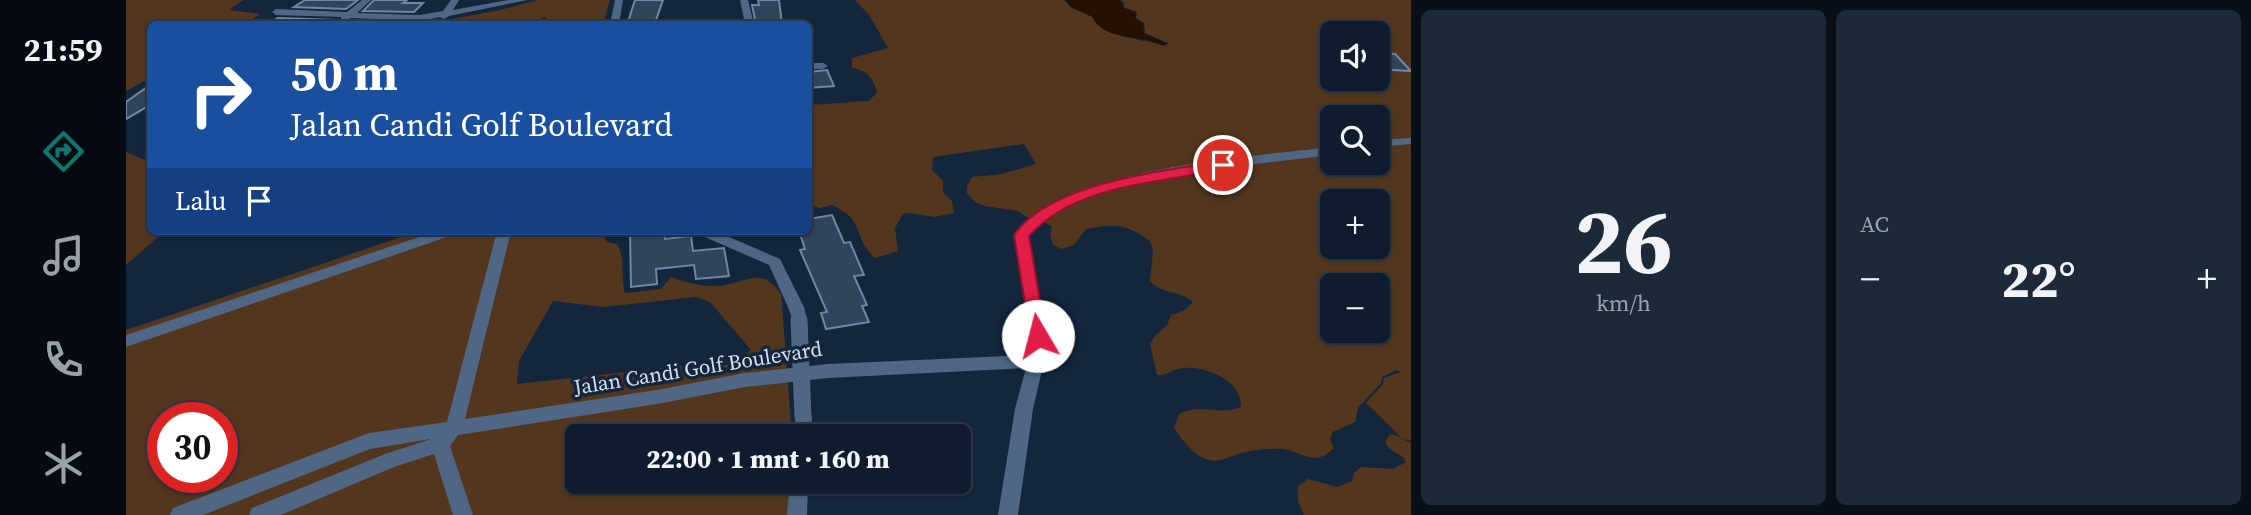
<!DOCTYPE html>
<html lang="id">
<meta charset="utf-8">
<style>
body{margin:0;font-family:"Source Serif 4",serif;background:#1c2939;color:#f1f3f6;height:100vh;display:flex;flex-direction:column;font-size:26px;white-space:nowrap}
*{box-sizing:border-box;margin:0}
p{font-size:23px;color:#9ba1aa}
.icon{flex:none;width:38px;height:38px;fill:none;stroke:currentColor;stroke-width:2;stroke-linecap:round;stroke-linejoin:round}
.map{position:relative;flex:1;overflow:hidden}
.sheet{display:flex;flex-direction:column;gap:10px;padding:10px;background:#080f19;width:840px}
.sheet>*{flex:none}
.banner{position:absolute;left:21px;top:21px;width:665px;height:214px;border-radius:10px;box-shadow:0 2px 5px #0004,0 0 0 2px #2e3a49;background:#1a4fa0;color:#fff;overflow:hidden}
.fabs{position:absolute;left:1194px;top:21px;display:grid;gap:14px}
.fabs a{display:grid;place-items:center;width:70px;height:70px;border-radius:10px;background:#0e1c2d;box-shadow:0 2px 5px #0004,0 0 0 2px #2e3a49;font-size:35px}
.speed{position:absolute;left:21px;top:402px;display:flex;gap:14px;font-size:35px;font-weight:700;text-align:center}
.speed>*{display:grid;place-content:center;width:91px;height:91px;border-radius:50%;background:#0e1c2d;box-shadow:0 2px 5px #0004,0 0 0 2px #2e3a49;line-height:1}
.speed .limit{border:10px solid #d22;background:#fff;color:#111}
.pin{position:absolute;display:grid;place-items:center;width:60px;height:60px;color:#fff;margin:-30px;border:4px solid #fff;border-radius:50%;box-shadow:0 2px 7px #0007}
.me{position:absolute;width:77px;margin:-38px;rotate:352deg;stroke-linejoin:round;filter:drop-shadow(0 0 5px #0008)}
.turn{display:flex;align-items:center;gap:24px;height:147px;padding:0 28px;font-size:32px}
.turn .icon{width:91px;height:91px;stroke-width:2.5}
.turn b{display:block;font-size:49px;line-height:60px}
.then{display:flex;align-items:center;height:66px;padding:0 28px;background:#0003;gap:14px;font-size:26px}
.big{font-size:52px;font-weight:800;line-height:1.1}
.sheet .widget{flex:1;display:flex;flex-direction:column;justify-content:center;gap:10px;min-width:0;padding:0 24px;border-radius:10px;background:#1c2939}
.sheet .dial{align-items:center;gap:0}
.dial b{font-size:91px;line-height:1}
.heat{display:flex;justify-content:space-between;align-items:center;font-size:38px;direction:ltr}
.sheet .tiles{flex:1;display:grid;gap:10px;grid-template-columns:repeat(2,1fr)}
.trip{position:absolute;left:439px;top:424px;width:406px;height:70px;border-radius:10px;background:#0e1c2d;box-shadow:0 2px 5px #0004,0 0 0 2px #2e3a49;font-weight:800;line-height:70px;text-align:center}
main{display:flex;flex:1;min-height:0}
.menu{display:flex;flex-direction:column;width:126px;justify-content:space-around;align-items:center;background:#060b12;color:#9ba1aa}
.menu .icon{width:49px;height:49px}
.menu .current{color:#0f766e}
.menu b{font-size:32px;color:#f1f3f6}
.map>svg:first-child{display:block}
.green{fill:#53361e;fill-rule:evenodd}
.water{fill:#261000}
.building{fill:#30445c;stroke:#7087a2;stroke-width:2}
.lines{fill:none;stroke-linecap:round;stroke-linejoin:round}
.minor{fill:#4f6784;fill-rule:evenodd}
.minor-bridge{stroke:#4f6784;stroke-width:17}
.route{fill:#e11d48;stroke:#92132f;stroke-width:2}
.labels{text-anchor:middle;stroke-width:7;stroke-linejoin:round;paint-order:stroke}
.street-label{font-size:21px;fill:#d4e0ef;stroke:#13263c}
</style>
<main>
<nav class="menu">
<b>21:59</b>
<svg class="icon current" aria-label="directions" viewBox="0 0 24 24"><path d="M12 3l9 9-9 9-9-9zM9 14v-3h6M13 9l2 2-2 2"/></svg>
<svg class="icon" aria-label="music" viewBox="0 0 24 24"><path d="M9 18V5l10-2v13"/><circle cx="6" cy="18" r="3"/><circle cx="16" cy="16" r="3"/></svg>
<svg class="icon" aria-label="phone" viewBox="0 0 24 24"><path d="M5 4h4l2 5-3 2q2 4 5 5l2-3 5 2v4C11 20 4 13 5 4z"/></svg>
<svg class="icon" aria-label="climate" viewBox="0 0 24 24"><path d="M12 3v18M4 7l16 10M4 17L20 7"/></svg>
</nav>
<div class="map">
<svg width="1285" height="515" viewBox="0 0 1285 515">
<rect width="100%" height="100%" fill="#13263c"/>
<!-- green -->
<path class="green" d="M0,0H117L103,10L134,14L119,24H24V78L0,91Z
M412,0H484L477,24H422L419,17L400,24H309L310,22L374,10Z
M729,0H938L944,7L966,17C976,39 1017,38 1038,46L1042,43L1019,33L1018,23L1010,18L1011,12L997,7L999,4L995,0H1285V441L1275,438L1285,443V515H1178L1172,501V486L1182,479L1211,487L1226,481L1228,473L1235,467L1267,469L1280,462C1277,453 1263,453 1259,442L1264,434L1275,437L1240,403L1257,384L1258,378L1275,372L1270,370L1256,377L1255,383L1232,408L1229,422L1207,432L1204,439L1208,448C1188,468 1177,452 1158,449C1146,448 1127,450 1115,453C1104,456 1095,463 1083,460C1069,457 1056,440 1048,428L1053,414C1077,403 1093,416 1115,407C1116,379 1075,363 1052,369C1044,371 1039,376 1031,375L1024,344L1029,336L1041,325L1045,315L1059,310L1067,302C1054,290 1037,295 1024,281L1027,251L1024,241C1001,224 988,223 960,229L948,245L935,249L927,245L924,235L926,227L911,217H901L892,211L859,206L849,202L841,193V186L846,177L876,174L910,164L898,144L807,157L806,170L817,181V192L826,201L828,213L808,217L784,213L777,214L769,228L772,251L749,258C732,242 737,235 726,219C721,213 713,209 707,205L694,208L683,205V105L742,101L751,93C747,77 742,71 726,68V58L762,48L743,15ZM1206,33H1251V79H1206ZM1206,117H1251V163H1206ZM1206,201H1251V247H1206ZM1206,285H1251V331H1206Z
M0,152L19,160L24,158V231H39L0,265Z
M293,231H476C478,240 480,243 491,244C500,258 494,277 499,293L535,289L545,277C560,283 578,287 594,286C608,285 625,275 639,279C645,281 651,289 655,294L666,436H452V481H665L664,515H0V330ZM570,297L584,302L625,350L605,364L554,366L391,384L393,361L427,301L477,307ZM37,418H96V478H37Z"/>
<!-- water -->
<path class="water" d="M939,0H994L998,8L1010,12L1009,18L1017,23L1018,33L1042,44L1035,45C1015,34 977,41 967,17L945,7Z"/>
<!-- building -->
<path class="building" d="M179,0H232L220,9L168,7Z
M248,0H281L277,3H297L288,12L237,11Z
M509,0H537L530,20L502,22Z
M632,0H653L656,24H630L626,5H633Z
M152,18L212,20L217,24L226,21L278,23L276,24H142Z
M1251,53L1269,54L1285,71L1266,70L1251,57Z
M701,70L708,86L682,88V72Z
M24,85V105L0,119V102Z
M706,215L718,243L724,242L738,275L728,276L741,305L736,306L743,322L700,329L695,313L701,312L674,250L679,249L673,231H682V219Z
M504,231H538L539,239L565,236L567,251L598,248L603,276L570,279L568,265L530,269L531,284L505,287Z"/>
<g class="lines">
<!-- minor -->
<path class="minor" d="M236,0H245L231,13L294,15L317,11L325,0H333L327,10L382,0H401L323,16L318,19L314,17L294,21L225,18L218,22L215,21V17L150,15L146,12L150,9L221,12Z
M489,0H497L493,24H484Z
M614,0H622L628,24H619Z
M682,63H697L702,66L697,69H682Z
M1285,138V144L1251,147V140Z
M1206,147V155L1087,169L996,187L955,200L922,217L903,236L920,336L918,361L907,409L892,515H872L889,409L900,368L702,378L619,387L531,404L332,435L324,446L347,515H327L308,454L268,467L155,515H123L126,508L259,454L305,439L244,449L77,515H44L47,508L243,433L321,422L371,231H385L339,419L531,390L619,373L702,364L902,355L904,336L889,235C939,167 1126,157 1206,147Z
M311,231H332L330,234L0,347V335Z
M570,231H589L654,259L678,307L681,320L678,324H668L662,307L643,265L572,234Z
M677,410L683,412L686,417L685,436H667L671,412Z
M664,481H682L681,515H661Z"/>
<!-- minor-bridge -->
<path class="minor-bridge" d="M673,320L677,417"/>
</g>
<!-- route -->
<path class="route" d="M1097,161L1104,165L1102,168C1036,184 952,182 903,236L920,336L918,341H905L888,235C924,182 1038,171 1097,161Z"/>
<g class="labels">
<!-- street labels -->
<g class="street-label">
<text transform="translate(572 368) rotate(-9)" y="7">Jalan Candi Golf Boulevard</text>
</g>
</g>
</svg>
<div class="fabs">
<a><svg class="icon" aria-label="sound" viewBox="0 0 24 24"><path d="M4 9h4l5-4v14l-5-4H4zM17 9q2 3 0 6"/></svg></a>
<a><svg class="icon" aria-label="search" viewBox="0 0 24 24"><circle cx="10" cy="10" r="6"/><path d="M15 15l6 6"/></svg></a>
<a>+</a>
<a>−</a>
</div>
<div class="speed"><div class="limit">30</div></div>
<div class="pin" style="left:1097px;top:165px;background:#d93025"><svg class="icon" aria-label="arrive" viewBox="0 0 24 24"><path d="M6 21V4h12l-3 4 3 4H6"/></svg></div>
<svg class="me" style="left:912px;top:336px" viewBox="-20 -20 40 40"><circle r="19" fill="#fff"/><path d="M0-13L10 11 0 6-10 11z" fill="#e11d48"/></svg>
<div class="trip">22:00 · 1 mnt · 160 m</div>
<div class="banner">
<div class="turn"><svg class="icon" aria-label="right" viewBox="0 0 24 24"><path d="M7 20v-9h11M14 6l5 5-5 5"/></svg><div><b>50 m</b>Jalan Candi Golf Boulevard</div></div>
<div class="then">Lalu<svg class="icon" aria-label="arrive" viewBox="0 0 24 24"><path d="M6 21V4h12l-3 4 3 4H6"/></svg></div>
</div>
</div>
<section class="sheet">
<div class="tiles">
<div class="widget dial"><b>26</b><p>km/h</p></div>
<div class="widget"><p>AC</p>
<div class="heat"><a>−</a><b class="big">22°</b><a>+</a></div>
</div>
</div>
</section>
</main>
